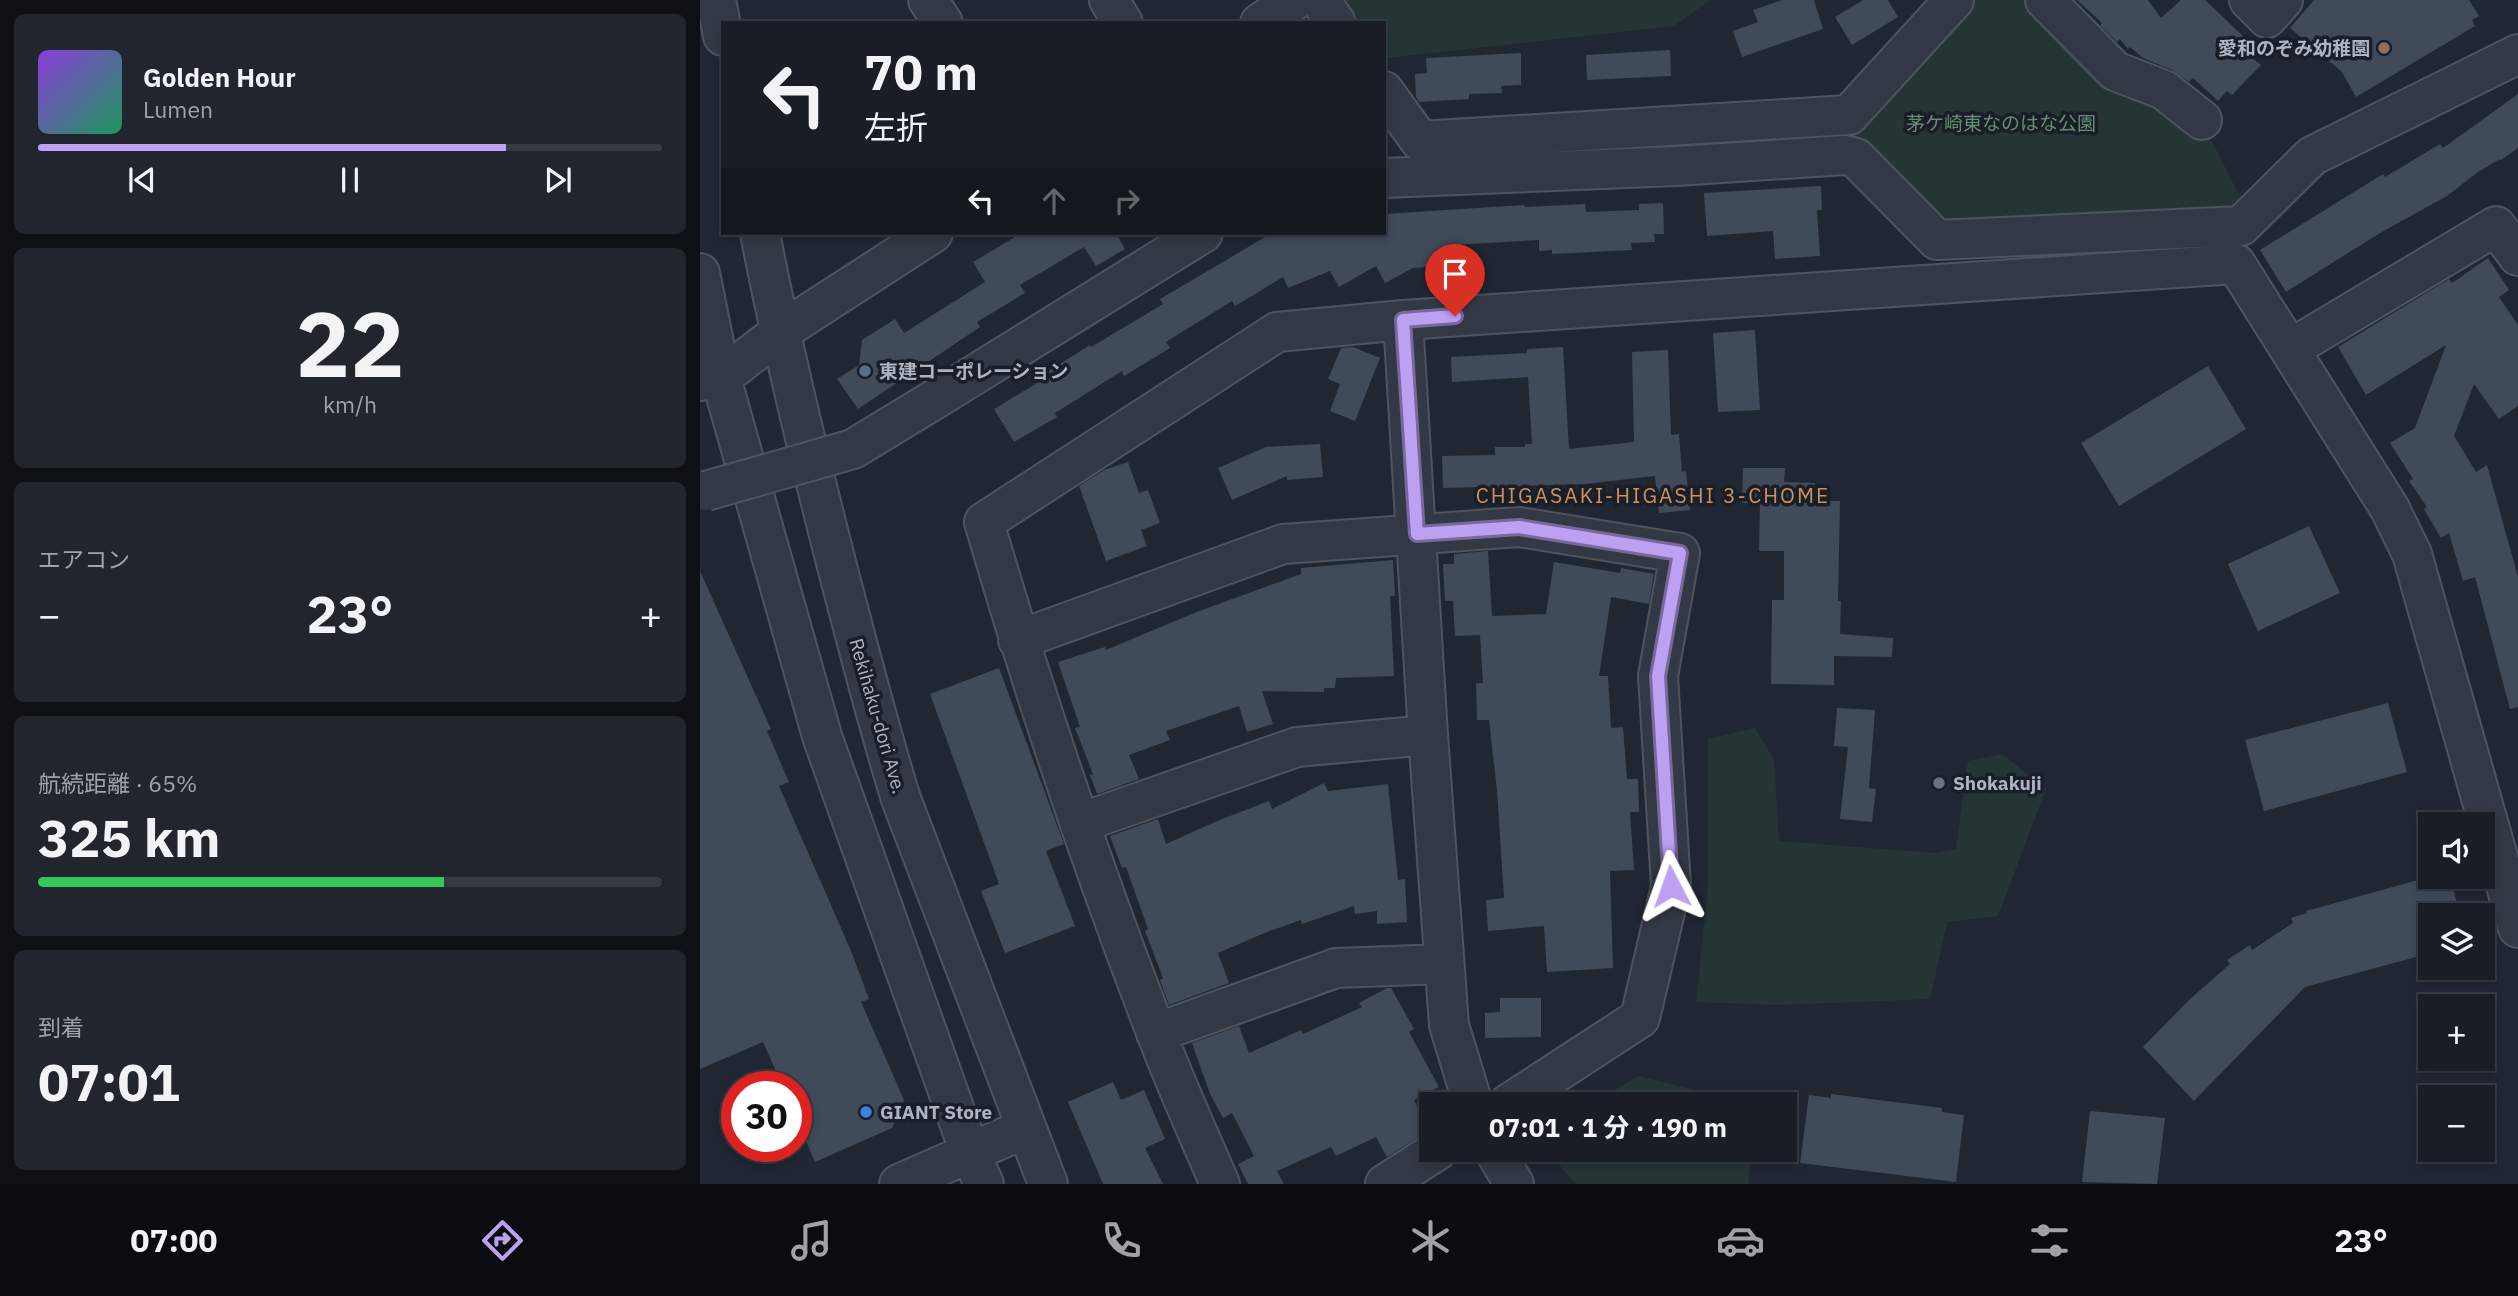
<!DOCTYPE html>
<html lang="ja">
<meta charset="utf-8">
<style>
body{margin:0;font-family:"IBM Plex Sans","Noto Sans JP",sans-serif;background:#21262e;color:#f1f3f6;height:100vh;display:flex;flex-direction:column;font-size:26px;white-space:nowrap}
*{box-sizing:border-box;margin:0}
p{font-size:23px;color:#9fa2a7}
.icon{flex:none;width:38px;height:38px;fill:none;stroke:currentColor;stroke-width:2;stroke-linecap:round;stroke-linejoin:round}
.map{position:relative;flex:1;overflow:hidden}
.panel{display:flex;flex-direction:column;gap:14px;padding:14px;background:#0d1015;width:700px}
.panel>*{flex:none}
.guide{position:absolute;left:21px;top:21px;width:665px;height:214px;border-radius:0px;box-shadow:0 4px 10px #0003,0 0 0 2px #363b43;background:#181d26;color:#f1f3f6;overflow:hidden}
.fabs{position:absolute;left:1718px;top:812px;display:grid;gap:14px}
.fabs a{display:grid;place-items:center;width:77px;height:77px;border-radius:0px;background:#181d26;box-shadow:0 4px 10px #0003,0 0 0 2px #363b43;font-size:35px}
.speed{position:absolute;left:21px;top:1071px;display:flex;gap:14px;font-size:35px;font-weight:700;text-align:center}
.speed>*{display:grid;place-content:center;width:91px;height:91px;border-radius:50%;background:#181d26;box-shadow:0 4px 10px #0003,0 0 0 2px #363b43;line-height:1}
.speed .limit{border:10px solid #d22;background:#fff;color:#111}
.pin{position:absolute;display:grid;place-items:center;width:60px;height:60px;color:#fff;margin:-72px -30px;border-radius:50% 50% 50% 0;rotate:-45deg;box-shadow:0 0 7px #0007}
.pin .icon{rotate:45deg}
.me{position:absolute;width:77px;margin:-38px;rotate:356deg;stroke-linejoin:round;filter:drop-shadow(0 0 5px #0008)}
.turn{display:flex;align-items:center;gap:24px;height:147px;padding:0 28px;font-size:32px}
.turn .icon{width:91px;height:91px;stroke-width:2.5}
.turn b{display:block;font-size:49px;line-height:60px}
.lanes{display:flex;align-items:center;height:66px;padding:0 28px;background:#0003;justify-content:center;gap:35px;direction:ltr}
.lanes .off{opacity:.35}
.big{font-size:52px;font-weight:700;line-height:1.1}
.panel .card{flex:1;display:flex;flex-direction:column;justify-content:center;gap:10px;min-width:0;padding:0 24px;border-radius:10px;background:#21262e}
.panel .dial{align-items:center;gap:0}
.dial b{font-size:91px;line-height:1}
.song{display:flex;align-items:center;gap:21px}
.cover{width:84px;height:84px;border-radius:10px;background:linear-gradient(135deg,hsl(270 70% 55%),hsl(150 70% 35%))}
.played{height:7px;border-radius:4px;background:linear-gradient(90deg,#bca0f2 75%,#363b43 75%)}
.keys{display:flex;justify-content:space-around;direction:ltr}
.heat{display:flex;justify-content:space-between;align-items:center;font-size:38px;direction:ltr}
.charge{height:10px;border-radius:5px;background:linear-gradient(90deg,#34c759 65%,#363b43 0)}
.trip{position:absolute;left:719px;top:1092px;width:378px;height:70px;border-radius:0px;background:#181d26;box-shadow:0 4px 10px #0003,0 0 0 2px #363b43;font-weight:700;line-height:70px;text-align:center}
.tab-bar{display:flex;height:112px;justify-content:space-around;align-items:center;background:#0a0c0f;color:#9fa2a7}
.tab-bar .icon{width:49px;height:49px}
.tab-bar .current{color:#bca0f2}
.tab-bar b{font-size:32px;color:#f1f3f6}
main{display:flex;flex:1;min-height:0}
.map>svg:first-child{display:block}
.green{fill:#253536}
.building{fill:#414a58}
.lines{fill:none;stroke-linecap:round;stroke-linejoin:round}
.minor-casing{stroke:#4d545f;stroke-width:42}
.minor{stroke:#333944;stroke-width:38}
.minor-bridge-casing{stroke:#4d545f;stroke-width:42;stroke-linecap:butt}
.minor-bridge{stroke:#333944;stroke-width:38}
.route-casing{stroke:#7a689d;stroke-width:18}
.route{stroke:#bca0f2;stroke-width:12}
.education-dot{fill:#8d6e63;stroke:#191e28;stroke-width:2.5}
.service-dot{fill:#5c6f8a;stroke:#191e28;stroke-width:2.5}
.worship-dot{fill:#6b7280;stroke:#191e28;stroke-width:2.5}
.shop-dot{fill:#3f7fe0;stroke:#191e28;stroke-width:2.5}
.labels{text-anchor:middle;stroke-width:7;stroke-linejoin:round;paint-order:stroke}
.poi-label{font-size:19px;font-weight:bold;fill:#adb4c1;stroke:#191e28;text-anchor:start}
.park-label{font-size:19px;fill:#668f72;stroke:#191e28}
.street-label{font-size:19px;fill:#adb4c1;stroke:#191e28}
.neighbourhood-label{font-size:21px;letter-spacing:2px;fill:#cb925e;stroke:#191e28}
</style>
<main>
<section class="panel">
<div class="card">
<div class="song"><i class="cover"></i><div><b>Golden Hour</b><p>Lumen</p></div></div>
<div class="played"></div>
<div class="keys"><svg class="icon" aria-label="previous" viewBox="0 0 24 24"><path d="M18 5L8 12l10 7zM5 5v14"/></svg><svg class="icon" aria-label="pause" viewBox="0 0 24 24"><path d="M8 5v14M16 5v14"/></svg><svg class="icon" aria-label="next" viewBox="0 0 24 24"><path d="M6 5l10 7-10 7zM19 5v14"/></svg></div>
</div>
<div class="card dial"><b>22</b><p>km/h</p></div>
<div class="card"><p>エアコン</p>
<div class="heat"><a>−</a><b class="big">23°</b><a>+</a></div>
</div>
<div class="card"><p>航続距離 · 65%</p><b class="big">325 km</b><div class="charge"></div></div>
<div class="card"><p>到着</p><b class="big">07:01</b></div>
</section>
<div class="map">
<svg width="1818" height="1184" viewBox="0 0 1818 1184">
<rect width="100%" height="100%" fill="#202733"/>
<!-- green -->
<path class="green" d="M645,0H1010L974,26L687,58L684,54V23H662Z
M1270,0H1329L1513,143L1545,207L1265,233L1144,137Z
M1055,728L1074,760L1079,841L1235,853L1256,849L1268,761L1302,754L1346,789L1298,916L1247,922L1230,999L1079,1005L996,1002L1008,887V739Z
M938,1076L1052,1104H893Z
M846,1150H1052L1048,1184H876Z"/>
<!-- building -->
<path class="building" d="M1082,0H1114L1123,29L1042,57L1033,31L1058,22L1053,10Z
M1163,0H1188L1198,17L1152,45L1135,17Z
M1377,0H1448L1461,18L1481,0H1505L1559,51L1552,58L1561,65L1532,95L1527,91L1518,101L1493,78L1489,82L1472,70L1443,58L1430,47L1428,49L1420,39L1417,42L1400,25L1402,23Z
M1614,0H1769L1779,16L1772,20L1775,26L1656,97L1642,72L1590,28Z
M970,50L971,76L887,80L886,55Z
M821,53V85L801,86L802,93L769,94V99L719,102L716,97L715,74L727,73L726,58Z
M1818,94V148L1801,160L1800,159L1778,172L1747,196L1680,233L1586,292L1560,250L1683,174L1685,177L1740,144L1743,148Z
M1121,186L1122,210H1117L1120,256L1075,259L1073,231L1007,236L1004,193Z
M963,203L964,234H954L955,242L931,243L932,250L852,254V250L839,251V240L753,245L754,265L713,268L685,283L676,266L639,287L630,271L588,288L583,277L535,306L532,301L466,342L470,348L424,376L422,371L355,413L357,417L314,442L294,409L349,376L347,372L390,345L391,347L463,304L460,299L572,233H684V214L824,205L825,207L885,204L886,212L939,210V204Z
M322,233H416L425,249L396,266L384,247L320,285L325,293L277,322L280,327L158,409L137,379L159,365L162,340L195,319L204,333L285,282L273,262Z
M1788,258L1809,290L1799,297L1818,325V406L1799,419L1774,384L1754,436L1776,472L1787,465L1818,577V707L1810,709L1775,577L1763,581L1749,533L1741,538L1724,509L1727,507L1709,481L1713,479L1690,443L1715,428L1746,345L1666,395L1638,347L1749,279L1752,283Z
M1055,330L1060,410L1018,412L1013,333Z
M653,347L680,358L655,421L630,411L640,384L628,379L641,348Z
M863,347L869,449L934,442L932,352L968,350L971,435L979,434L982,472L986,471L990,510L959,513L955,476L885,484L743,488L742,456L795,455V447H825V444H832L828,377L752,382L751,357L827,353V349Z
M1508,366L1546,429L1419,506L1381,443Z
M620,444L623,477L587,480V476L532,500L518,468L566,447Z
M428,462L439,493L448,490L460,523L441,530L447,546L406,561L379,486L404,470Z
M1043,468H1085L1084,482L1115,483V501H1140L1138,601H1141L1140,634L1193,638L1192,657L1134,656V685L1071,684L1072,600H1084V551H1059L1060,503H1042Z
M1609,526L1640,593L1558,631L1528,564Z
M788,551L792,616L846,614L854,562L920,573L921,568L954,574L949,604L911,597L899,676H908L911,728L923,727L927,779H938L939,812H930L934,870L910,871L913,968L847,972L844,926L788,931L786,900L804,898L797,790L789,720H777L776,683H783L780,635L755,636L753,601H745L743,564H754V554Z
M693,560L695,596H690L694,676L636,678L635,688H624V692L562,691L573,724L547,732L539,706L466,731L470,740L429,755L439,779L397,794L390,775L393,774L375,728L380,727L358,662L405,647L406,650L494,613L601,574V568Z
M0,571L71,729L67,731L89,782L79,786L151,951L169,999L161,1002L204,1100L192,1128L115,1162L96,1118V1087H83L63,1042L0,1069Z
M299,668L364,844L346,851L375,926L305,953L281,891L299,884L230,694Z
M1688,703L1707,772L1564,811L1545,740Z
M1137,708L1175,710L1169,788L1176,789L1172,822L1140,819L1148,747L1134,746Z
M624,783L628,791L688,784L698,880L705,879L707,922L677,924V911L655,914L654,906L602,924L601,920L567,932L518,953L529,983L469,1005L460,980L463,978L445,931L448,929L426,867L422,868L410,836L458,819L466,844L517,821L569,801L572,809Z
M1729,877H1750L1760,915H1731V953L1605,987L1494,1101L1443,1047L1489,1000L1530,964L1527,960L1550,945L1552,950L1593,923L1591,918L1607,913L1606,911Z
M687,988H691L714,1029L709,1032L739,1087L714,1100L730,1130L687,1157L676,1137L636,1156L631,1147L577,1171L584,1184H548L538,1164L554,1156L532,1113L523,1118L510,1094L492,1043L539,1026L549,1053L601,1030L603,1034L662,1007L659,1003Z
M800,998H841V1037L785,1038V1013L800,1012Z
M413,1082L421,1100L444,1090L465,1139L445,1148L463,1184H403L368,1102Z
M1131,1094L1242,1108V1112L1264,1115L1256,1182L1100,1163L1109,1095L1131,1098Z
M1390,1111L1465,1118L1457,1184L1382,1182Z"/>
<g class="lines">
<defs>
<path id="minor" d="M16,0L23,36
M228,0L243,23
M409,0L423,23
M620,0L636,23
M1345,0L1415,71L1464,90L1502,120
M1549,0L1567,18L1583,0
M560,23L595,0
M684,91L720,141L1149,115L1254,0
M684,178L976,166L1145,155L1156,158L1237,240L1541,226L1612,156L1818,54
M60,233C82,348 110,461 139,574C159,650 178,725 201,799L348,1184
M0,273L21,378L122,736L270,1153L284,1184
M703,320L728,735L749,1025L773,1104
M1590,349L1796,226L1818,256
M0,381L21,378L80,332L233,233
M237,398L503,233
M318,640L583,544L819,527L980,553L958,676L971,886L940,1018L808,1104
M380,823L597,747L728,735
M456,1033L636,968L744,964
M794,1150L814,1184
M199,1184L326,1128
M520,1184C498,1133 475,1083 456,1032C391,864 334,694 284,522L577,332L703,320L1536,264L1690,509L1712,554L1818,928
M685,1184L738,1150"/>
</defs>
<!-- minor casing -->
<use href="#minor" class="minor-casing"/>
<!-- minor -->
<use href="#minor" class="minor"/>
<defs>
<path id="minor-bridge" d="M6,491L153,449L237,398"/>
</defs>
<!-- minor-bridge casing -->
<use href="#minor-bridge" class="minor-bridge-casing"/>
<!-- minor-bridge -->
<use href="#minor-bridge" class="minor-bridge"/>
</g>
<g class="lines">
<defs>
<path id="route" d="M755,316L703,320L717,534L819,527L980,553L958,676L971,886"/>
</defs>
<!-- route casing -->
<use href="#route" class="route-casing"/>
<!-- route -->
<use href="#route" class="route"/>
</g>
<!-- markers -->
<circle class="education-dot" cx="1684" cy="48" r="7"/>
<circle class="service-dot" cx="165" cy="371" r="7"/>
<circle class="worship-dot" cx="1239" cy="783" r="7"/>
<circle class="shop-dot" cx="166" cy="1112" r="7"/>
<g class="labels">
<!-- poi labels -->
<g class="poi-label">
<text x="1670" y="55" text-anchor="end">愛和のぞみ幼稚園</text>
<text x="179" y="378">東建コーポレーション</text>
<text x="1253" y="790">Shokakuji</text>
<text x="180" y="1119">GIANT Store</text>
</g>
<!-- park labels -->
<g class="park-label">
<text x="1301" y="130">茅ケ崎東なのはな公園</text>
</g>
<!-- street labels -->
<g class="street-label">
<text transform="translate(178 716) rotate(74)" y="7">Rekihaku-dori Ave.</text>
</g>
<!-- neighbourhood labels -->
<g class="neighbourhood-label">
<text x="953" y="503">CHIGASAKI-HIGASHI 3-CHOME</text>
</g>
</g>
</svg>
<div class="fabs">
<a><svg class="icon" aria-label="sound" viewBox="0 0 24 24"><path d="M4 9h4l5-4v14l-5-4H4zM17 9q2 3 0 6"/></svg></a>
<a><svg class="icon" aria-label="layers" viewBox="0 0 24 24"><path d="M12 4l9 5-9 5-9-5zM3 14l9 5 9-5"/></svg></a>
<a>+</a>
<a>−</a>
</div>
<div class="speed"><div class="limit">30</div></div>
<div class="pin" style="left:755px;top:316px;background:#d93025"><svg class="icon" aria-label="arrive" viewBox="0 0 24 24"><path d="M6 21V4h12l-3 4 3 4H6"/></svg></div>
<svg class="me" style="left:971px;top:886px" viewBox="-20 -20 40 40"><path d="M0-17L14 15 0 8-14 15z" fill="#bca0f2" stroke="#fff" stroke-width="4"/></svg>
<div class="trip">07:01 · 1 分 · 190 m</div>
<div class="guide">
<div class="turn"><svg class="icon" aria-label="left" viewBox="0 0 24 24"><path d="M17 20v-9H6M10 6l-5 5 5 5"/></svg><div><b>70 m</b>左折</div></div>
<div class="lanes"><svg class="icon" aria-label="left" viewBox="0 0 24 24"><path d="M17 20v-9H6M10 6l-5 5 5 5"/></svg><svg class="icon off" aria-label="ahead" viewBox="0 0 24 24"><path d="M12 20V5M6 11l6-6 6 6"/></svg><svg class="icon off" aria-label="right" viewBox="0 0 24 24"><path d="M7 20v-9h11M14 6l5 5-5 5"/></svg></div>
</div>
</div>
</main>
<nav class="tab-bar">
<b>07:00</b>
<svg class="icon current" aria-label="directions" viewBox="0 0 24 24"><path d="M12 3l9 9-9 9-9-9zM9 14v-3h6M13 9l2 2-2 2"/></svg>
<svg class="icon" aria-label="music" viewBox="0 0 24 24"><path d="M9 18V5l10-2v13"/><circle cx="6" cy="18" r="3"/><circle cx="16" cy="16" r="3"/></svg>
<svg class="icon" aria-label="phone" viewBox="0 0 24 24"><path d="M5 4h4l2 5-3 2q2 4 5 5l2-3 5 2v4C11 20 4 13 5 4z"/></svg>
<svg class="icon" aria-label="climate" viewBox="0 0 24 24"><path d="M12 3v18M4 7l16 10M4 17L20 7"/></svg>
<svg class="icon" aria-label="car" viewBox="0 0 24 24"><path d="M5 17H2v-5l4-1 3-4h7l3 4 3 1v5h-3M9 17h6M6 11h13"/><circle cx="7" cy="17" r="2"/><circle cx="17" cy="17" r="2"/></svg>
<svg class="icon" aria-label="filters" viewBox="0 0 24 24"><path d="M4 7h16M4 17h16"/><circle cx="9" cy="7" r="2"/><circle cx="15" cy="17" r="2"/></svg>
<b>23°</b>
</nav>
